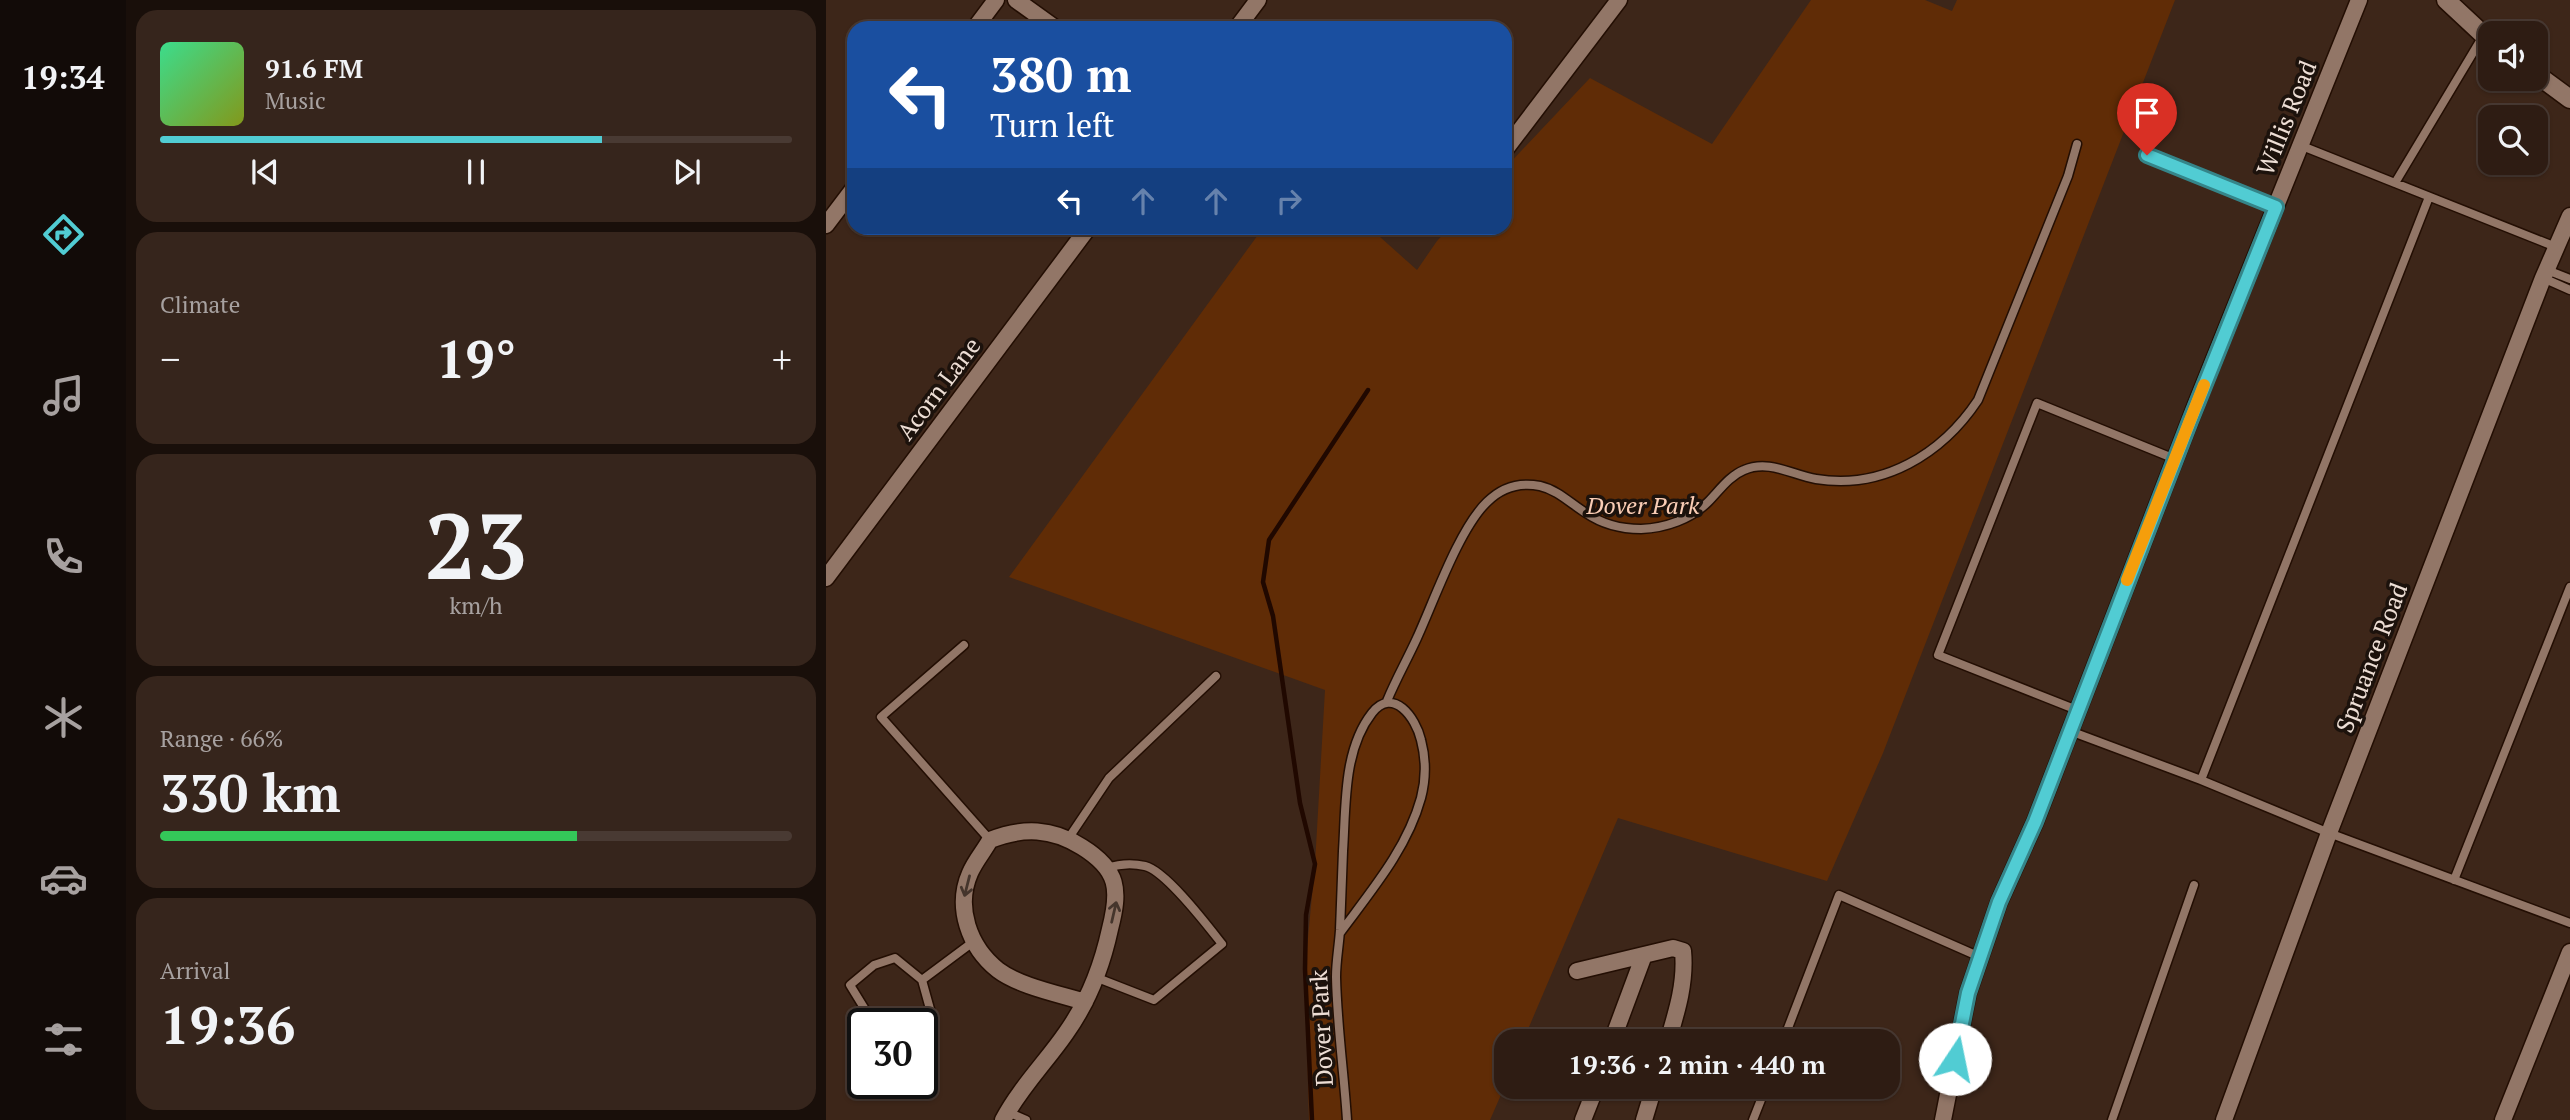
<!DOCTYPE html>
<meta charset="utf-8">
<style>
body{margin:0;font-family:"PT Serif",serif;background:#36251c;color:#f1f3f6;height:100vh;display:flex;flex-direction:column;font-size:26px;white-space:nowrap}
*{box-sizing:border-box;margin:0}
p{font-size:23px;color:#a7a1a0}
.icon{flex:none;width:38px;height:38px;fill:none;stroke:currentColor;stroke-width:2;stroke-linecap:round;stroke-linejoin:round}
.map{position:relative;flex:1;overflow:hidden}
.drawer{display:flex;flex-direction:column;gap:10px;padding:10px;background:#190f0a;width:700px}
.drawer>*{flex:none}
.hud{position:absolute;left:21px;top:21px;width:665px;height:214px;border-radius:21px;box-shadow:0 2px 5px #0004,0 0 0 2px #493a33;background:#1a4fa0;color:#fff;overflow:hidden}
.fabs{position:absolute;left:1652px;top:21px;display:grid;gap:14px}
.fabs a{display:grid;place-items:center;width:70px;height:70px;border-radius:14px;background:#2e1c13;box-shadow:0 2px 5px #0004,0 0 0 2px #493a33;font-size:35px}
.speed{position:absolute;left:21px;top:1008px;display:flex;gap:14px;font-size:35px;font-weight:700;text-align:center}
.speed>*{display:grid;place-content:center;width:91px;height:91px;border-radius:50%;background:#2e1c13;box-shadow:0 2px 5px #0004,0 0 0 2px #493a33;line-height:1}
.speed .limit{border:4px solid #111;border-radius:10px;background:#fff;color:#111}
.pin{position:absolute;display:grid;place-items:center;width:60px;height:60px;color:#fff;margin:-72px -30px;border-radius:50% 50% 50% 0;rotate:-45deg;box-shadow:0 0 7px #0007}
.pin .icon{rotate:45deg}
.me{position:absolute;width:77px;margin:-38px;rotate:11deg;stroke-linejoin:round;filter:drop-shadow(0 0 5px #0008)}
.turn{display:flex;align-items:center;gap:24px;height:147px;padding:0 28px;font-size:32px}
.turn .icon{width:91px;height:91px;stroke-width:2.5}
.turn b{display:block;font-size:49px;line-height:60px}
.lanes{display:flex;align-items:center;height:66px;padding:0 28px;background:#0003;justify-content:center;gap:35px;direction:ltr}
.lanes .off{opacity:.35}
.big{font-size:52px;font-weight:700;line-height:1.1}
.drawer .tile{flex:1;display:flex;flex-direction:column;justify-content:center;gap:10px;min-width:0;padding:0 24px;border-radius:21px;background:#36251c}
.drawer .dial{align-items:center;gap:0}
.dial b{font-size:91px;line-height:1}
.song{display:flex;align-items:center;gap:21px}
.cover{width:84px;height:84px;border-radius:10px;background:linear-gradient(135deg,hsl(150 70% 55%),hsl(70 70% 35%))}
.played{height:7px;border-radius:4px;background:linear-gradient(90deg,#51ccd3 70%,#493a33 70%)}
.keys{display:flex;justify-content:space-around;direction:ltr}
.heat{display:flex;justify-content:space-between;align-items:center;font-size:38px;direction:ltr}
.charge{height:10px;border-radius:5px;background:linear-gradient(90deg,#34c759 66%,#493a33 0)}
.trip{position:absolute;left:668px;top:1029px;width:406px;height:70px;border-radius:21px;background:#2e1c13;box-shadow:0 2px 5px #0004,0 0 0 2px #493a33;font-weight:700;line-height:70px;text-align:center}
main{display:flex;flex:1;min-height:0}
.menu{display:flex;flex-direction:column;width:126px;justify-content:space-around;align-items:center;background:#120b08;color:#a7a1a0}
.menu .icon{width:49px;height:49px}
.menu .current{color:#51ccd3}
.menu b{font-size:32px;color:#f1f3f6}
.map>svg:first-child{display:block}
.green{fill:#602c06}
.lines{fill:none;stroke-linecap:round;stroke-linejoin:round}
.stream{stroke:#200800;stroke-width:4.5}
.lane-casing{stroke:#230e03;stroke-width:11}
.street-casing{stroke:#230e03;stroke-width:19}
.secondary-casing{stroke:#230e03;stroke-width:21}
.lane{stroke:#927667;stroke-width:8}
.street{stroke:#927667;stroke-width:16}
.secondary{stroke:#927667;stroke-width:18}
.oneway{stroke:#45352c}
.route-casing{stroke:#358589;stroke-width:18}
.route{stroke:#51ccd3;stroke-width:12}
.slow{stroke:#f59e0b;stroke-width:12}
.labels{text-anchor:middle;stroke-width:7;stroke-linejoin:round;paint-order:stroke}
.street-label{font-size:24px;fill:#edded5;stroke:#1c120c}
.park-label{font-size:24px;font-style:italic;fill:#facdb5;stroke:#1c120c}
</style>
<main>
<nav class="menu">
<b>19:34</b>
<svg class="icon current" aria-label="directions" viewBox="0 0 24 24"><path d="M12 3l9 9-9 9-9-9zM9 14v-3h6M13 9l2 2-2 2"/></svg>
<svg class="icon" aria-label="music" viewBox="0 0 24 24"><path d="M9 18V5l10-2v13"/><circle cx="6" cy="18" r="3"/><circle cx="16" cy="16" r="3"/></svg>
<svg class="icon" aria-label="phone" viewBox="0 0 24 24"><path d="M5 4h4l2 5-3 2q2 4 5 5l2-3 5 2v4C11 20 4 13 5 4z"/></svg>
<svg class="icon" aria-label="climate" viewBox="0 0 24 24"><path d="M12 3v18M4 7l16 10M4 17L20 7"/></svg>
<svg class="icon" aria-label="car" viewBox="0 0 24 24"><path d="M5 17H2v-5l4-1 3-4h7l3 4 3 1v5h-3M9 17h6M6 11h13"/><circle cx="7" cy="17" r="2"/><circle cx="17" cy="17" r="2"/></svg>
<svg class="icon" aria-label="filters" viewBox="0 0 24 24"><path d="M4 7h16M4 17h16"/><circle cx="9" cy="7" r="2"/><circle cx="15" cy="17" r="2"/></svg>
</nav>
<section class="drawer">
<div class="tile">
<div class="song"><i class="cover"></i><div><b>91.6 FM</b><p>Music</p></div></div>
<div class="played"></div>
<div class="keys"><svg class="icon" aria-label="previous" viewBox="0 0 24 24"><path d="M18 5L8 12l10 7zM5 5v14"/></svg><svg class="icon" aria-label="pause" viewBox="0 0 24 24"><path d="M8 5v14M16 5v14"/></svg><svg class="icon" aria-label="next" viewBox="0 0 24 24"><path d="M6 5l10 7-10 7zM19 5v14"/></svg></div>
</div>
<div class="tile"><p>Climate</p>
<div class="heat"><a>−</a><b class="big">19°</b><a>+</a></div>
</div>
<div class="tile dial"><b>23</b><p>km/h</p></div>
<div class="tile"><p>Range · 66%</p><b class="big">330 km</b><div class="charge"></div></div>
<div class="tile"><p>Arrival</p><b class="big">19:36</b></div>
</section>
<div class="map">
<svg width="1744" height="1120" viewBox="0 0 1744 1120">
<rect width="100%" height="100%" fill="#3d2619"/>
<!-- green -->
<path class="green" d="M985,0H1099L1126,11L1131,0H1349L1057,753L1001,881L792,818L697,1041H681V1081L664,1120H483L479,969L489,864L499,690L183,577L437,228H544L591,270L611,241L623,228H679V168L764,78L886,144Z"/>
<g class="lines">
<!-- stream -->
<path class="stream" d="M486,1120L479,969L480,915L489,864L474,803L447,616L437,582L443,540L542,390"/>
<defs>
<path id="lane" d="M1476,146L1730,247
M1321,155L1450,207
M1569,183L1657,36
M1721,270L1744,279
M1717,278L1744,290
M138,645L55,717L164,840
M561,701C570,679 581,660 591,638C608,601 633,529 661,502C676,487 694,482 714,486C732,490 745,504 760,513C776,524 795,529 815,529C840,528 865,519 882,502C893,491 903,476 918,470C943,459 966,475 990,479C1057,490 1116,454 1152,400L1242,176L1251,144
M1251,710L1112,655L1211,403L1349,459
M1244,731L1375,780L1503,833L1744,923
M1375,780L1603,197
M242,839L283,778L390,676
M1628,880L1744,587
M514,933C545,891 581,849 595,798C600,779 600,759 595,740C590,718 567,686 546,713C517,750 520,806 517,851C516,877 515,904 514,930C513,946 510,961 510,977C511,1025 518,1073 521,1120
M269,977L328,1000L396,944C381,925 340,871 319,866C306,863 293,864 281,868
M96,980L147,942
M48,1024L24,985L48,965L69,958L96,980L104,1009L92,1024
M957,1041L1013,895L1154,957
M182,1112L200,1120
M927,1120L940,1087
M1286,1120L1368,885"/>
<path id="street" d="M190,0L229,28
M149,28L170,0
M411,28L432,0
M679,150L793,0
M0,225L28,188
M0,578L262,228
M751,971L847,948L857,951C860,982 851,1011 842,1041
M786,1041L818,955
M177,1120C194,1088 220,1062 240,1033C262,1002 276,966 284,929C294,890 293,870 256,847C226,828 197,827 164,840C158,851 149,861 144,873C129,907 143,947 172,970C193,986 233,994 259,1002
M757,1120L770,1087
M818,1120L828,1087
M1117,1120L1142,993L1173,902L1209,822L1371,402L1533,0
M1398,1120L1503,833L1717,278L1744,216
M1677,1120L1744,952"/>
<path id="secondary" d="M1620,0L1664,41
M1710,74L1744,99"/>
</defs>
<!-- lane casing -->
<use href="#lane" class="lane-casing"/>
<!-- street casing -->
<use href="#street" class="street-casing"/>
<!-- secondary casing -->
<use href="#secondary" class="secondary-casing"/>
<!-- lane -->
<use href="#lane" class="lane"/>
<!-- street -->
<use href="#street" class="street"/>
<!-- secondary -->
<use href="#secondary" class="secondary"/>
</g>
<!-- one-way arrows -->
<defs><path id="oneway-shaft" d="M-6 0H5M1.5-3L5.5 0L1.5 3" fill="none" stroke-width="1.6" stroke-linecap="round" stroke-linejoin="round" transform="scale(1.75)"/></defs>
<g class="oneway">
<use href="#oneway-shaft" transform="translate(141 886) rotate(104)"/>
<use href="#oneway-shaft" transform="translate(288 912) rotate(-77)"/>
</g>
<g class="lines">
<defs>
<path id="route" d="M1129,1059L1142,993L1173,902L1209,822L1364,421L1450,207L1321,155"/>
</defs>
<!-- route casing -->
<use href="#route" class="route-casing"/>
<!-- route -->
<use href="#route" class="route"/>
<!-- slow -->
<path class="slow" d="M1301,580L1378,385"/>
</g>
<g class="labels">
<!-- street labels -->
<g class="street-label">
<text transform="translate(1461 118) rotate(-68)" y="8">Willis Road</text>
<text transform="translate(113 389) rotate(-53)" y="8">Acorn Lane</text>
<text transform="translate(1546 658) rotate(-69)" y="8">Spruance Road</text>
<text transform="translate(496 1028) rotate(-93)" y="8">Dover Park</text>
</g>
<!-- park labels -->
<g class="park-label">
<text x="817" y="514">Dover Park</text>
</g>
</g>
</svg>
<div class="fabs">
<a><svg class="icon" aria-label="sound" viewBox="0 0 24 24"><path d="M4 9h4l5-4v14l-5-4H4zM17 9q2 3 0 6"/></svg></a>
<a><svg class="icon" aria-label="search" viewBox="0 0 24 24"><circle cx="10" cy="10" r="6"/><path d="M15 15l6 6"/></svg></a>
</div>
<div class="speed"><div class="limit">30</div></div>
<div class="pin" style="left:1321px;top:155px;background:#d93025"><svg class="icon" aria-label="arrive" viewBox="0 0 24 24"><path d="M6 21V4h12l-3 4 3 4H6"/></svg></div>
<svg class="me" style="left:1129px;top:1059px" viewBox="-20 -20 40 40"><circle r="19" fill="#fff"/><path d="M0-13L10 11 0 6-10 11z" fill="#51ccd3"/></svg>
<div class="trip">19:36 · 2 min · 440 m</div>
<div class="hud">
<div class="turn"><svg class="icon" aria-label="left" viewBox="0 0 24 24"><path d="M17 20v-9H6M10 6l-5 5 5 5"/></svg><div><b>380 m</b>Turn left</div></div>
<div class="lanes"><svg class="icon" aria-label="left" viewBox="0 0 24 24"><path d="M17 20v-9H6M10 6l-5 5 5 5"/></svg><svg class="icon off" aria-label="ahead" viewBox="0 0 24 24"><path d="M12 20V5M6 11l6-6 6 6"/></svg><svg class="icon off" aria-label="ahead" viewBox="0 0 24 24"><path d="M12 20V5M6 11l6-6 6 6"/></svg><svg class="icon off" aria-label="right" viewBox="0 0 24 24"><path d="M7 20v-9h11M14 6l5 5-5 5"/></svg></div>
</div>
</div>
</main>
